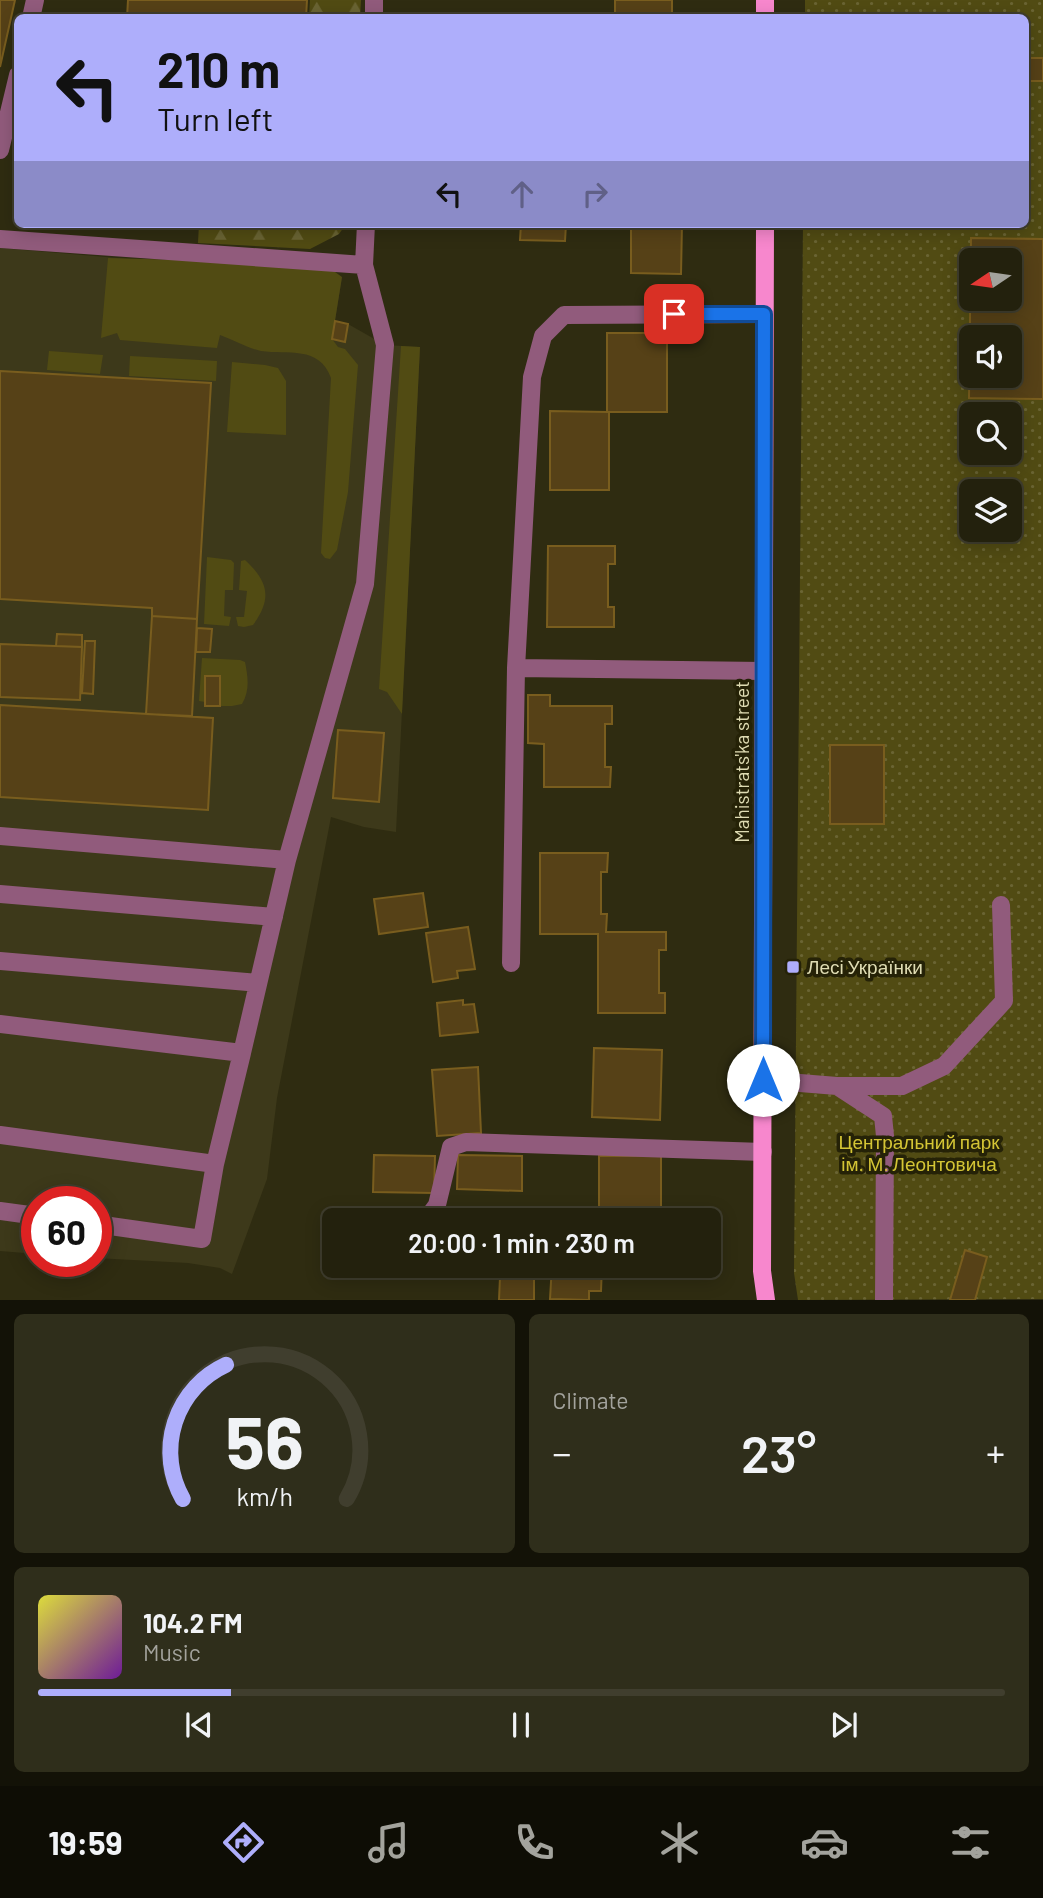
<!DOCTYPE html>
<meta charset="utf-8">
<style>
body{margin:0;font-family:Barlow,sans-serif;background:#2f2e1b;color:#f1f3f6;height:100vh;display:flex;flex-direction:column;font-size:26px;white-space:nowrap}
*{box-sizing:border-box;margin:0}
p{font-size:23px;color:#a3a39d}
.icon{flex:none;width:38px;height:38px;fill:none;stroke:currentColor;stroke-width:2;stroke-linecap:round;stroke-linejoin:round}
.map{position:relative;height:1300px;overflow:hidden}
.sheet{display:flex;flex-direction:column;gap:14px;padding:14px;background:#131207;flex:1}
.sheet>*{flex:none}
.top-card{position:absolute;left:14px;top:14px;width:1015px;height:214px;border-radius:10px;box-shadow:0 4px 18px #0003,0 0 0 2px #403e2e;background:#aeaefb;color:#111;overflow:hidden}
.needle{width:46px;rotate:257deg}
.tools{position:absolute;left:959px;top:248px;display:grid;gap:14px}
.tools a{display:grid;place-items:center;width:63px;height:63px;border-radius:10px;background:#23210d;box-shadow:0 4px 18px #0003,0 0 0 2px #403e2e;font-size:35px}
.speed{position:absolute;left:21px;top:1186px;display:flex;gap:14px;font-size:35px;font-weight:700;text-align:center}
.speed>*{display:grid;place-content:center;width:91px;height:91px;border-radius:50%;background:#23210d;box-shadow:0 4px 18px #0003,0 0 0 2px #403e2e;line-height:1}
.speed .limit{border:10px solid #d22;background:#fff;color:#111}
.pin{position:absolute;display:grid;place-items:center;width:60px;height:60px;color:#fff;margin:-30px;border-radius:14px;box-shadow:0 4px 10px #0006}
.me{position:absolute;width:77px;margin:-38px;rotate:0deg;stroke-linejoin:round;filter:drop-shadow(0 0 5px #0008)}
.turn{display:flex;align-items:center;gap:24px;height:147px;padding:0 28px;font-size:32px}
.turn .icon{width:91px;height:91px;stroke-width:2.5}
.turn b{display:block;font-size:49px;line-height:60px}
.lanes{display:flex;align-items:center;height:66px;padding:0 28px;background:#0003;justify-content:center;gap:35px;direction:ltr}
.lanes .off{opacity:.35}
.big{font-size:52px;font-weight:600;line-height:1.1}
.sheet .tile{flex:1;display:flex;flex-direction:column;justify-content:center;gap:10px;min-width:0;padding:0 24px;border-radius:10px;background:#2f2e1b}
.sheet .dial{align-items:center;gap:0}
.dial svg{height:182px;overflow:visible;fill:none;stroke:#403e2e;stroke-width:7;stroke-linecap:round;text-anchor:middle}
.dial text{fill:#f1f3f6;stroke:none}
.song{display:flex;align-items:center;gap:21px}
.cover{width:84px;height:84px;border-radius:10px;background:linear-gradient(135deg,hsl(60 70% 55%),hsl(280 70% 35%))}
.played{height:7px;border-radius:4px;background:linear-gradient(90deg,#aeaefb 20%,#403e2e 20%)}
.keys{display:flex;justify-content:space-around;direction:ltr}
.heat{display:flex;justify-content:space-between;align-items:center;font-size:38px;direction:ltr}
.sheet .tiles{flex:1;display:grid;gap:14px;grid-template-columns:1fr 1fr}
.tile:last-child{grid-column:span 2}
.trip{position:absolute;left:322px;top:1208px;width:399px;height:70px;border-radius:10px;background:#23210d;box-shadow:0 4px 18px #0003,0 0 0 2px #403e2e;font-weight:600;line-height:70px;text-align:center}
.menu{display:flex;height:112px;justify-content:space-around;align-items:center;background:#0e0d05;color:#a3a39d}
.menu .icon{width:49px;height:49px}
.menu .active{color:#aeaefb}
.menu b{font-size:32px;color:#f1f3f6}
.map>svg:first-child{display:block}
.built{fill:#3d391a}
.green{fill:#514b13}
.forest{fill:url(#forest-firs)}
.park{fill:url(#park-dots);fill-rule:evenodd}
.building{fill:#564117;stroke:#795d1e;stroke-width:2;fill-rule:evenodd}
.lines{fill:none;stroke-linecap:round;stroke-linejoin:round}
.minor{stroke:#915b7c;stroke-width:18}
.major{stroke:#f787cd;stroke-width:18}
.route-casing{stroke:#114b97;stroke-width:18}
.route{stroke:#1a73e8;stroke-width:12}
.poi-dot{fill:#aeaefb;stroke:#252207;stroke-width:2.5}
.labels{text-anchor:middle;stroke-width:7;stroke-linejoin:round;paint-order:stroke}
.street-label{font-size:19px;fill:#dfdcb3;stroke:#252207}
.poi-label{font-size:19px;fill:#dfdcb3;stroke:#252207;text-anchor:start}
.park-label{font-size:19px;fill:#d4c535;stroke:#252207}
</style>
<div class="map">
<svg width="1043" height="1300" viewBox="0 0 1043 1300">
<defs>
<pattern id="forest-firs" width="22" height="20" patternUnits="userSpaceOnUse" patternTransform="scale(1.75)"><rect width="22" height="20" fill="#514b13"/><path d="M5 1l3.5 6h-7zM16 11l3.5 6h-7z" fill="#6a6433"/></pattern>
<pattern id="park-dots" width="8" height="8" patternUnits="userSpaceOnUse" patternTransform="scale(1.75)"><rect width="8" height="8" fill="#514b13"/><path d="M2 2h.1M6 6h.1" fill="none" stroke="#6a6433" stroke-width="1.8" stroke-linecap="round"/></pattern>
</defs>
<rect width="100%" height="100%" fill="#2f2c11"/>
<!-- built -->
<path class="built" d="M0,248L342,277L335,321L348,324L385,345L420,347L396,832L364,827L331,817L277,1098L267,1179L232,1274L220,1268L188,1263L96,1258V1202H37V1254L0,1251Z"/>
<!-- green -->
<path class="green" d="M108,258L324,264L342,277L332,339L338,347L345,349L358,365L348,492L337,550L330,559L325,558L321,553L331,378C319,345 288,355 261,351C248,348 233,340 220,335L217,348L120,340L117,333L101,338Z
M401,346L420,347L402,714L387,692L379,689Z
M49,351L103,355L100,374L47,370Z
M130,356L217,361L216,381L129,376Z
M232,362L265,365L278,368L286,381V435L227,432Z
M207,557L231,560L234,563L233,590H225L224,616L231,617L229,626L204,624Z
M245,560C269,582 272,599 253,625L244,627L238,626L236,617H244L247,591L239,590L241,561Z
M202,658L240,660L245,662C248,677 250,690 242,704L232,706H220V676L205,702L199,701Z"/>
<!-- forest -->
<path class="forest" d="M310,0H361L360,17H309Z
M199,224H346L339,234L310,249L198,243Z"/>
<!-- park -->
<path class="park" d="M805,0H1043V1299L798,1300L794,1273L803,224H1026V18L805,17ZM971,261H1010V299H971ZM971,338H1010V376H971ZM971,415H1010V453H971ZM971,492H1010V530H971Z"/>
<!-- building -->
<path class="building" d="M0,0H15L0,67Z
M128,0H307L306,18H127Z
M615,0H672V18H615Z
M1026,58H1043V81H1026Z
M521,224H566L565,241L520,240Z
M631,224H682L681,274L631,273Z
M971,238L1043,239V399L969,398ZM971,261H1010V299H971ZM971,338H1010V376H971Z
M335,321L348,324L345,342L332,339Z
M607,333H667V412H609V490H550V411L607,412Z
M0,371L211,383L197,619L152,616V608L0,599Z
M548,546H615V564H608V607H614V627H547Z
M152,616L197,619L192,716L146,714Z
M197,628L212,629L210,652H196Z
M57,634L82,635V647L56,646Z
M85,641H95L93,694L82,693Z
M0,644L82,647L80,700L0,697Z
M205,676H220V706H205Z
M528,695H550V706H612V724H605V767H611L610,787H544V744L528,743Z
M0,705L213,718L208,810L0,797Z
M338,730L384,733L379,802L333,798Z
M830,745H884V824H830Z
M540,853H608L607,872H601V914H607L606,932H666V950H659V993H665V1013H598V934H540Z
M423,893L428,927L379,934L374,899Z
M468,927L475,969L457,971L458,978L433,982L426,933Z
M463,1000V1005L474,1004L478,1032L440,1036L437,1003Z
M594,1048L662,1050L660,1120L592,1117Z
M478,1067L481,1133L437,1136L432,1070Z
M374,1155L435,1156L434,1193L373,1192Z
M458,1155L522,1156V1191L457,1189Z
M599,1156H661V1220H599Z
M965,1250L987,1257L975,1300H950Z
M552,1265H602L601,1291H589V1300L550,1299Z
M500,1277L534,1278V1300H499Z"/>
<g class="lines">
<!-- minor -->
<path class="minor" d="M31,18L35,0
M374,18V0
M0,150L18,75
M0,239L364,265
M516,668L763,671
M0,836L287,860
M0,894L274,917
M0,961L258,983
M511,963L516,668L532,377L543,336L564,315L764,314
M0,1024L242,1053L287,860L365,584L385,345L364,265L366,224
M763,1080L837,1086H902L944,1066L1004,1001L1001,905
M837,1086L883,1116L885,1136L884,1300
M0,1135L215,1164L242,1053
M0,1211L37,1216
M426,1220L437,1205L451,1147L466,1142L763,1152
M96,1224L202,1239L215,1164"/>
<!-- major -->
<path class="major" d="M765,18V0
M765,224L762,1271L766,1300"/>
</g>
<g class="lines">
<defs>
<path id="route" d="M674,314H764L763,1080"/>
</defs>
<!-- route casing -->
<use href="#route" class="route-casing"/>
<!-- route -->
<use href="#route" class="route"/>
</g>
<!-- markers -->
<rect class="poi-dot" x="786" y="960" width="14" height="14" rx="3.5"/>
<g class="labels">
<!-- street labels -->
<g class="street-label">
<text transform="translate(742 762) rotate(-90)" y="7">Mahistrats'ka street</text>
</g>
<!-- poi labels -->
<g class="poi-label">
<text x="807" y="974">Лесі Українки</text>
</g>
<!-- park labels -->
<g class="park-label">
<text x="919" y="1149">Центральний парк<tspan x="919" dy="22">ім. М. Леонтовича</tspan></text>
</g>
</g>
</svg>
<div class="tools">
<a><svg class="needle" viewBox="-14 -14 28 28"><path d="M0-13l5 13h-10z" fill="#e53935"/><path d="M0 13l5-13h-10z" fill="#a3a39d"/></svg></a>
<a><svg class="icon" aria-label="sound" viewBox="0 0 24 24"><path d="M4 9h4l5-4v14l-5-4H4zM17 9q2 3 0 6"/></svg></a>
<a><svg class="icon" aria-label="search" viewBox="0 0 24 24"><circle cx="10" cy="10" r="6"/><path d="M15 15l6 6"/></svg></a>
<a><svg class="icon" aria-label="layers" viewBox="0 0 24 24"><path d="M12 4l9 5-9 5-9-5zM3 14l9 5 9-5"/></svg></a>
</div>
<div class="speed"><div class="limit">60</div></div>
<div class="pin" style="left:674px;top:314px;background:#d93025"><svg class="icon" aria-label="arrive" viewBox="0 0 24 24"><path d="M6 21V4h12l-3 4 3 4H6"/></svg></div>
<svg class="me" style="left:763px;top:1080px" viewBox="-20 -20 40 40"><circle r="19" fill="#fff"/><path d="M0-13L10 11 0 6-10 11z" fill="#1a73e8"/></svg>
<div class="trip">20:00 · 1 min · 230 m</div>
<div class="top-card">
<div class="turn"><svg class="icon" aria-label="left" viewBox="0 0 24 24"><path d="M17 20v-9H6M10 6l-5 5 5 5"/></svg><div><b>210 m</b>Turn left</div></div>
<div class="lanes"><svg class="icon" aria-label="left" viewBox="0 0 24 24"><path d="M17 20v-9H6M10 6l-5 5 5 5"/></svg><svg class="icon off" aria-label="ahead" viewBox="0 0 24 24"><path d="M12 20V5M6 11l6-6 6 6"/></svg><svg class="icon off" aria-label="right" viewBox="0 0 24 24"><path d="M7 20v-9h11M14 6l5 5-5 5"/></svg></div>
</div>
</div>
<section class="sheet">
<div class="tiles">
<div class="tile dial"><svg viewBox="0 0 100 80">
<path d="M14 69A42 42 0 1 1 86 69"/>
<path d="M14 69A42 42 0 0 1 33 10" stroke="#aeaefb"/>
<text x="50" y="56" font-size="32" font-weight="700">56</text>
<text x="50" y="72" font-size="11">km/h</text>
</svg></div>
<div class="tile"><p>Climate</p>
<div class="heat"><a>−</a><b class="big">23°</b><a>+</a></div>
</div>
<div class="tile">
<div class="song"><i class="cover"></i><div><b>104.2 FM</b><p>Music</p></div></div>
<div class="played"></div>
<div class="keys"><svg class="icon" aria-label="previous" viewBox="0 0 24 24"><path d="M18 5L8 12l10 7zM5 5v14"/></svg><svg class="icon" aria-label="pause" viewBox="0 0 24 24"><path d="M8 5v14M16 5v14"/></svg><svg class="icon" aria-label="next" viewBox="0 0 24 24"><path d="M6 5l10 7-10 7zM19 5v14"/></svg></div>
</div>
</div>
</section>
<nav class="menu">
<b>19:59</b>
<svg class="icon active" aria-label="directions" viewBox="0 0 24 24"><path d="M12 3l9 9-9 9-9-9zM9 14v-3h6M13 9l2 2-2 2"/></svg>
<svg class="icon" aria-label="music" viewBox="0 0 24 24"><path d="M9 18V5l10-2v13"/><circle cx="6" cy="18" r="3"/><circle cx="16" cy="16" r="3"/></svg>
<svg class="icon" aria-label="phone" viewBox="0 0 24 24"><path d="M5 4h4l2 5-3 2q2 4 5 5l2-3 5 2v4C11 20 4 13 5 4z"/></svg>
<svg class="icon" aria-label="climate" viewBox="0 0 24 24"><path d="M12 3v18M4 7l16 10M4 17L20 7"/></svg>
<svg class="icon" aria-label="car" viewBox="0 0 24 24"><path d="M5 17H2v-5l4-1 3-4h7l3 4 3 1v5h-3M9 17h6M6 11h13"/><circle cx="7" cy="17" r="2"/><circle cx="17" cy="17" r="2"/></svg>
<svg class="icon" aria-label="filters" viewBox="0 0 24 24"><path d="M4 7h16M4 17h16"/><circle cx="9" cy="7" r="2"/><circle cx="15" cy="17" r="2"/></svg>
</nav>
